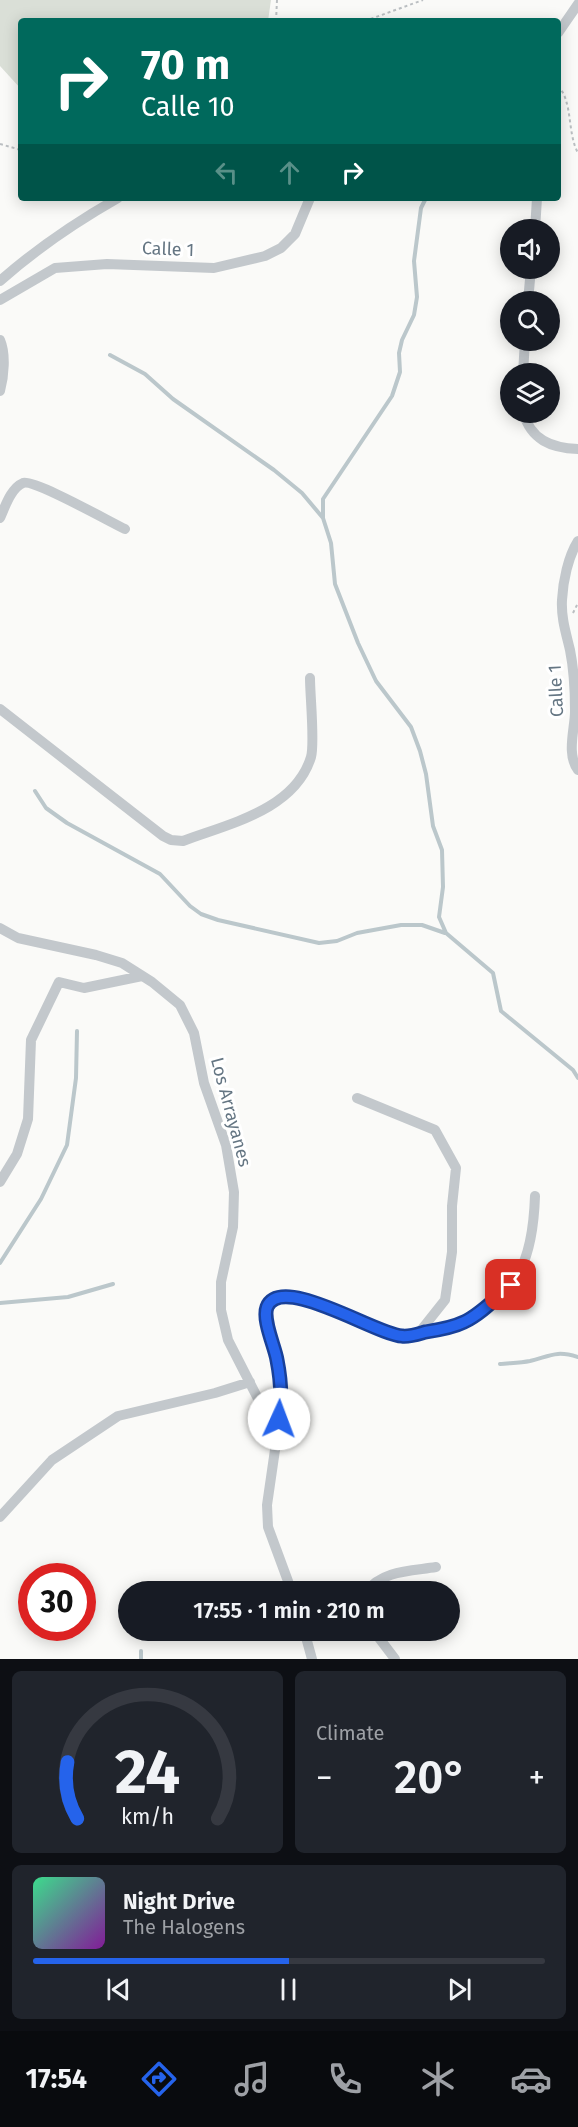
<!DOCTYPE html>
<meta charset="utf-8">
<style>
body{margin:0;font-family:"Fira Sans",sans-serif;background:#20242c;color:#f1f3f6;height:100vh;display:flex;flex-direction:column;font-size:22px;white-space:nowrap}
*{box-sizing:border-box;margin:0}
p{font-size:20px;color:#9ea1a6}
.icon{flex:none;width:33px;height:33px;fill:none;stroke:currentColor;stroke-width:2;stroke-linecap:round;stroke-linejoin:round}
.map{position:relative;height:1659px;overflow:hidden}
.sheet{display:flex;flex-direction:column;gap:12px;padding:12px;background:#0d0f14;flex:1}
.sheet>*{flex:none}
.top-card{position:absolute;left:18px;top:18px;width:543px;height:183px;border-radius:6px;box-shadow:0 3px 15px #0003;background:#00695c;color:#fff;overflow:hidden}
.tools{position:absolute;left:500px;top:219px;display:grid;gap:12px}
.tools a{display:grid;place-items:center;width:60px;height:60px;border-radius:50%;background:#171b24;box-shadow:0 3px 15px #0003;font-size:30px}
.speed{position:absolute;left:18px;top:1563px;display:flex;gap:12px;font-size:30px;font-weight:700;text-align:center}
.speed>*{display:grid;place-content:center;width:78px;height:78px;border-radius:50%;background:#171b24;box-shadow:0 3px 15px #0003;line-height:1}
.speed .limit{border:9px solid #d22;background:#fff;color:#111}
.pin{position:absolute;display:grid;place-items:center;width:51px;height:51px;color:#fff;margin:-26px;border-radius:12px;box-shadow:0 3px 9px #0006}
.me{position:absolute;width:66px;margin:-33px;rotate:2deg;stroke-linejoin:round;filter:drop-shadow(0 0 4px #0008)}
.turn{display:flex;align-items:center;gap:21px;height:126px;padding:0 24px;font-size:27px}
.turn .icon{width:78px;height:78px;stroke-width:2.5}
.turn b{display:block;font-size:42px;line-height:51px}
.lanes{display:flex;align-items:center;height:57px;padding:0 24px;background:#0003;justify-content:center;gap:30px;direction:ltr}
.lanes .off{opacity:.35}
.big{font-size:45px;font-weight:600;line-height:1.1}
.sheet .widget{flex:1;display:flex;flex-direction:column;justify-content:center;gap:9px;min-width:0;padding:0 21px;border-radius:9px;background:#20242c}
.sheet .dial{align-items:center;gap:0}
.dial svg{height:156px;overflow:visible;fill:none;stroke:#363941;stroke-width:7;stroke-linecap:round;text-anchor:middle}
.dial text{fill:#f1f3f6;stroke:none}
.song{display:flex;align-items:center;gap:18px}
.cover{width:72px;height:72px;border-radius:9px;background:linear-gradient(135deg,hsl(150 70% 55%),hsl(290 70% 35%))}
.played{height:6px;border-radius:3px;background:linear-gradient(90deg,#2563eb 50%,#363941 50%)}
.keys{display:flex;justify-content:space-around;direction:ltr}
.heat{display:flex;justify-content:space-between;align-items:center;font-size:33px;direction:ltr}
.sheet .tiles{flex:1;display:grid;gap:12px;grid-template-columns:1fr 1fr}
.widget:last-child{grid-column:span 2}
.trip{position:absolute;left:118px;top:1581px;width:342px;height:60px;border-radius:30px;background:#171b24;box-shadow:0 3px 15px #0003;font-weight:600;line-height:60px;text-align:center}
.tabs{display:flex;height:96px;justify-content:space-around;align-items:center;background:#090b0e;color:#9ea1a6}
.tabs .icon{width:42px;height:42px}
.tabs .on{color:#2563eb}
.tabs b{font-size:27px;color:#f1f3f6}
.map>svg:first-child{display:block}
.green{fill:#dadfd7}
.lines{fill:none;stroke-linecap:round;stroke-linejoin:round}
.stream{stroke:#bbc7cb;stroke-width:4}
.path{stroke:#bbbfc2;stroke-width:2;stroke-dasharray:3 3;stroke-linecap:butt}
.minor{stroke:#c3c8cc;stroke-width:10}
.route-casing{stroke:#184099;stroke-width:15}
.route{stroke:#2563eb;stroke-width:10}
.labels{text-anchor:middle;stroke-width:6;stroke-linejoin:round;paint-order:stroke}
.street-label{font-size:18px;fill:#657683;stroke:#fff}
</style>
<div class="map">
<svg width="578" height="1659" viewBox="0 0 578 1659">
<rect width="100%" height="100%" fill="#fafaf8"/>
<!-- green -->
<path class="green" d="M0,0H271L268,21H21V89L0,66Z"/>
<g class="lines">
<!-- stream -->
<path class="stream" d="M110,355L145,374L173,399L274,470L302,493L323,518L331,543L335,584L358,643L376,681L411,727L420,751L426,774L433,826L442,850L443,887L439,917L446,933L493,973L501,1011L573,1070L578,1078
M323,518V499L392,396L400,372L399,353L402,340L414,315L417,297L414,261L421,208L426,198
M35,791L46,808L67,823L160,874L190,906L201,914L218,920L319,943L337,941L357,933L401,925H422L445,933
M0,1263L41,1199L67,1145L76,1078L77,1031
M0,1303L68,1297L113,1284
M500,1364C509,1363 520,1363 530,1361C550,1356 556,1350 578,1357
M141,1651V1659"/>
<!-- path -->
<path class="path" d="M276,21L277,0
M365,21L423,0
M558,86C573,101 567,133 578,153
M0,144L21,150
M573,613L578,603"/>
<!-- minor -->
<path class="minor" d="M558,33L578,4
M535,230L537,198
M0,281C36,249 76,222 118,198
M0,300L55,268L107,264L214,268L265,256L281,248L295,234L310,198
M528,302L531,268
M0,340C6,354 4,376 0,391
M523,374L525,340
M523,412C531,440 551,448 578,449
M0,518C5,507 11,488 23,483C34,479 110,522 125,529
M578,541C568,557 563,581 562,600C561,618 566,633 570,650C574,670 575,691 575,711C575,729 566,754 578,770
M0,709L163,836L171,840L183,841C228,824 295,810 311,757C315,743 310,696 310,678
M0,928L18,938L96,955L122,963L152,982L180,1005L194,1033L204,1083L226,1145L234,1192L233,1227L221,1282V1310L228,1340L277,1436L267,1505L268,1527L292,1592
M357,1098L435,1130L456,1168L452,1206V1252L445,1300L418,1334
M0,1182L17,1154L28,1119L31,1040L59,982L84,988L142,976
M277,1436C281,1402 281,1374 272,1341C270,1331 262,1315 268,1305C285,1277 374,1331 400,1336C409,1337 422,1333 431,1331C453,1328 467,1320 484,1307C492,1300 501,1294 509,1286C530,1265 534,1225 535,1196
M0,1517L52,1460L118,1416L215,1393L250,1382
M366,1592C382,1570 412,1571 436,1567
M304,1630L312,1659
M373,1630L395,1659"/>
</g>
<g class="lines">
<defs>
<path id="route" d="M279,1419C282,1400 281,1380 277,1360C275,1347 262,1320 267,1307C281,1273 377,1335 402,1336C409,1337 418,1334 425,1332C438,1330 452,1328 464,1322C481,1314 497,1297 511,1285"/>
</defs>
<!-- route casing -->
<use href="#route" class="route-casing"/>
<!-- route -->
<use href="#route" class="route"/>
</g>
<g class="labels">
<!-- street labels -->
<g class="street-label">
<text transform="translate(168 249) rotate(2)" y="6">Calle 1</text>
<text transform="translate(556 691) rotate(-93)" y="6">Calle 1</text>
<text transform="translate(231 1112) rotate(75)" y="6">Los Arrayanes</text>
</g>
</g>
</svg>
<div class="tools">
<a><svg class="icon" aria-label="sound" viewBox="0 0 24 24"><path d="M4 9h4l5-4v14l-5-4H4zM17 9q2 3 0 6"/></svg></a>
<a><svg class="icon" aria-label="search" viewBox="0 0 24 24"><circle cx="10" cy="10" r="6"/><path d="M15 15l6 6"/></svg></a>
<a><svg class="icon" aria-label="layers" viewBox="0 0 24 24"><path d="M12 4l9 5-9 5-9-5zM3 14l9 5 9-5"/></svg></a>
</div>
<div class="speed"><div class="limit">30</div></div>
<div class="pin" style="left:511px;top:1285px;background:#d93025"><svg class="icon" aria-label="arrive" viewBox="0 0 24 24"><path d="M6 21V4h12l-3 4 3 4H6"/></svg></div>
<svg class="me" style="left:279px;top:1419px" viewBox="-20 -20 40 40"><circle r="19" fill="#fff"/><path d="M0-13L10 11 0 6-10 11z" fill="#2563eb"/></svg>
<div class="trip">17:55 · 1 min · 210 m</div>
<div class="top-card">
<div class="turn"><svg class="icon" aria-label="right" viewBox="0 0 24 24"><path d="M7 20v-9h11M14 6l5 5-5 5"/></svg><div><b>70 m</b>Calle 10</div></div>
<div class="lanes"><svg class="icon off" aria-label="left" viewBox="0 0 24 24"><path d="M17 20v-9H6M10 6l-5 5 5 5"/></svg><svg class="icon off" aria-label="ahead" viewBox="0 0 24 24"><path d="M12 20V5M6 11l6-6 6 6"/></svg><svg class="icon" aria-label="right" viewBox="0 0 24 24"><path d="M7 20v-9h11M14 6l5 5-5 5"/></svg></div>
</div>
</div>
<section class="sheet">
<div class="tiles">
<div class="widget dial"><svg viewBox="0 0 100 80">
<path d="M14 69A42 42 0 1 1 86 69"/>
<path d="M14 69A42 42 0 0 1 9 40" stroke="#2563eb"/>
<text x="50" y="56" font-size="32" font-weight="700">24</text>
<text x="50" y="72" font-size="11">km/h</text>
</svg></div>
<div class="widget"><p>Climate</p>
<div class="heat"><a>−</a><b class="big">20°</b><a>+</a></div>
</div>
<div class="widget">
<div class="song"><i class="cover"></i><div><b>Night Drive</b><p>The Halogens</p></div></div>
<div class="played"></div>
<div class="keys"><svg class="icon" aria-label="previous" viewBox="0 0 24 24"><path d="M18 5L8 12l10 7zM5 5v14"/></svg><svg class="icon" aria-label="pause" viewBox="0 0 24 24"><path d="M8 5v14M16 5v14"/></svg><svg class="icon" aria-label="next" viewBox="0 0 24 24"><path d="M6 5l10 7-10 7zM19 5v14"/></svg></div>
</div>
</div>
</section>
<nav class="tabs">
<b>17:54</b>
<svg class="icon on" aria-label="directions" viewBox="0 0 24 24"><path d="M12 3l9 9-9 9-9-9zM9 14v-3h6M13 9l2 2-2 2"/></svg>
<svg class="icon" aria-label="music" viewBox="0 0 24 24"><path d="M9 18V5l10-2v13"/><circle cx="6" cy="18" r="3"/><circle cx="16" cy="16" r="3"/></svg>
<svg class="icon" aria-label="phone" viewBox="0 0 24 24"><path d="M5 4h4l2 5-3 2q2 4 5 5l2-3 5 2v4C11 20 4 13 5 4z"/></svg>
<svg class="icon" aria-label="climate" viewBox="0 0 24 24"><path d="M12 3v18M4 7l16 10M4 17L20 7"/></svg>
<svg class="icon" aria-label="car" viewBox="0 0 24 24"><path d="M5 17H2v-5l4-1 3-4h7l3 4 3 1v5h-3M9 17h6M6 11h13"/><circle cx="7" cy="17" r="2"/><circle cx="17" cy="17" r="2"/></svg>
</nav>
